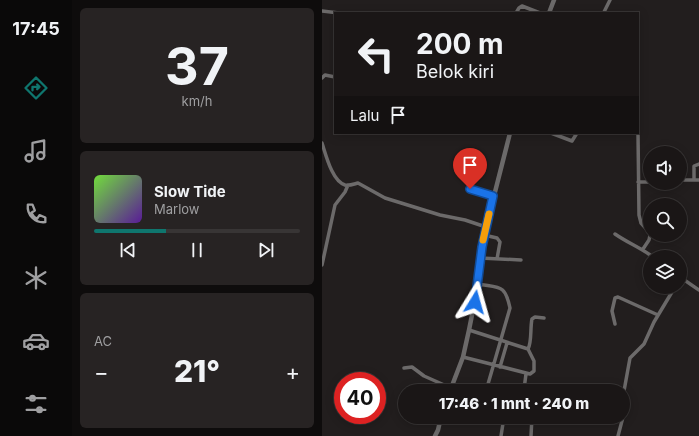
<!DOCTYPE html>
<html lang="id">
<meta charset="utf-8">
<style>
body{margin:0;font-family:Inter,sans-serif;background:#272323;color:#f1f3f6;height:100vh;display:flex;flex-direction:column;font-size:15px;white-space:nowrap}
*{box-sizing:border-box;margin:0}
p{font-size:13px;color:#9f9fa1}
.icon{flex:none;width:22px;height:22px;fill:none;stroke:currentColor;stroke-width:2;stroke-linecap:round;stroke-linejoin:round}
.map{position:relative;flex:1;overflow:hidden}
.details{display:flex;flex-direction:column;gap:8px;padding:8px;background:#0e0c0c;width:250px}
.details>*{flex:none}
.hud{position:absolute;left:12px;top:12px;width:305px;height:122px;border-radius:0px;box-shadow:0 2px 10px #0003,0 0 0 1px #383535;background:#1a1616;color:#f1f3f6;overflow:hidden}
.controls{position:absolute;left:321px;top:146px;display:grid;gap:8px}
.controls a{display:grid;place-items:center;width:44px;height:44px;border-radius:50%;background:#1a1616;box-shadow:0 2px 10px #0003,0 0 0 1px #383535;font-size:20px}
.speed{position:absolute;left:12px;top:372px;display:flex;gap:8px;font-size:20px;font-weight:700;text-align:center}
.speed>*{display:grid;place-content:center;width:52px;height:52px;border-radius:50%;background:#1a1616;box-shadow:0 2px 10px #0003,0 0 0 1px #383535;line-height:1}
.speed .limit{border:6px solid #d22;background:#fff;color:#111}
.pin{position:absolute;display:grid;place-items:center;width:34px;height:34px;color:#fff;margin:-41px -17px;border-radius:50% 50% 50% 0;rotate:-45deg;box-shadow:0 0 4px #0007}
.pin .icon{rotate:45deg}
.me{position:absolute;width:44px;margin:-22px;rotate:8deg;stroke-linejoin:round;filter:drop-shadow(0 0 3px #0008)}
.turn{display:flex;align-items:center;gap:14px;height:84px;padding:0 16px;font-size:18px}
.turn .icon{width:52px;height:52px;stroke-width:2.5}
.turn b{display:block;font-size:28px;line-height:34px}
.then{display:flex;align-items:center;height:38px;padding:0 16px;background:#0003;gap:8px;font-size:15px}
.big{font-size:30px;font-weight:800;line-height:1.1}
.details .card{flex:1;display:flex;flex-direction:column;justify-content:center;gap:6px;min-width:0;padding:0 14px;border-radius:6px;background:#272323}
.details .dial{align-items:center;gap:0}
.dial b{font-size:52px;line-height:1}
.song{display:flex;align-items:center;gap:12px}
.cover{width:48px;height:48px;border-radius:6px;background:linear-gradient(135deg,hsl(100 70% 55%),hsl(270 70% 35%))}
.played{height:4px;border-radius:2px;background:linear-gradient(90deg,#0f766e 35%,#383535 35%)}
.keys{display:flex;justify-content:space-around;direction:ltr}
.heat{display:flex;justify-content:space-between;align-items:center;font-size:22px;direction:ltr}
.trip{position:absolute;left:76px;top:384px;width:232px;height:40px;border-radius:20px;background:#1a1616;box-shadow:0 2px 10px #0003,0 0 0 1px #383535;font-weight:800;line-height:40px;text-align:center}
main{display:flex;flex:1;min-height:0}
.tab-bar{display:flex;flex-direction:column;width:72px;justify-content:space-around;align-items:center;background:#0a0909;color:#9f9fa1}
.tab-bar .icon{width:28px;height:28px}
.tab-bar .current{color:#0f766e}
.tab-bar b{font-size:18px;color:#f1f3f6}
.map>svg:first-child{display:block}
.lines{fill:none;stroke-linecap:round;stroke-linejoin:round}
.minor{stroke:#6c6a6a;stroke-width:3.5}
.tertiary{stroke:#6c6a6a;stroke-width:4.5}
.route-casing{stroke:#114b97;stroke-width:10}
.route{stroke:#1a73e8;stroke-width:7}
.slow{stroke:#f59e0b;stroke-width:7}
</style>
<main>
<nav class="tab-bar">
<b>17:45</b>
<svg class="icon current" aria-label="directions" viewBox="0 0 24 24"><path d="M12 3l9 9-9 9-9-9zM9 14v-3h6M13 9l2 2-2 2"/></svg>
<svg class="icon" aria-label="music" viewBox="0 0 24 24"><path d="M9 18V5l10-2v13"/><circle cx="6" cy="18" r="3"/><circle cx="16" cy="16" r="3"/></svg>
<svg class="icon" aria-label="phone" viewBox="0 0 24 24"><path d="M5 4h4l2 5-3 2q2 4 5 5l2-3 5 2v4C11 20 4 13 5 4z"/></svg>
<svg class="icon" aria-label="climate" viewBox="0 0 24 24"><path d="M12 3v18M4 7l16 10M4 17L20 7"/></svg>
<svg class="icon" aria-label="car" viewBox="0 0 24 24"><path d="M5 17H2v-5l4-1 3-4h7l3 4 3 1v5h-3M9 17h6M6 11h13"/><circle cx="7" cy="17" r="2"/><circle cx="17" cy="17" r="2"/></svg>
<svg class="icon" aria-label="filters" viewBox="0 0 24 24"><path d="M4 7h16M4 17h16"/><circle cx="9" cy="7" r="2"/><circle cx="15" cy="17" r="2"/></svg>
</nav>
<section class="details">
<div class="card dial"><b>37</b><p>km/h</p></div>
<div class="card">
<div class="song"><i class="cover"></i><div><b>Slow Tide</b><p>Marlow</p></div></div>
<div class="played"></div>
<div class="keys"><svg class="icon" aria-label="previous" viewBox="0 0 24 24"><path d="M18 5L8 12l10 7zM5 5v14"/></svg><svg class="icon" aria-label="pause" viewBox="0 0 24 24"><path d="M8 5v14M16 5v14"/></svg><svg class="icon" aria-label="next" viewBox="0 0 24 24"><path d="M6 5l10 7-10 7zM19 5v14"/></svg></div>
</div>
<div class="card"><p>AC</p>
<div class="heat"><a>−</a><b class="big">21°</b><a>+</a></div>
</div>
</section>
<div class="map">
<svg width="377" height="436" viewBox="0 0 377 436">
<rect width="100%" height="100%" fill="#221e1e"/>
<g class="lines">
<!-- minor -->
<path class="minor" d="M0,11L17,13
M282,12L288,0
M21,13H26
M194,13L197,8L200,6L218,13
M0,78L3,75L13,77
M229,133L250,141L255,133
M316,133L317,215L319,223L328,233
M0,143C4,155 10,181 23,185C27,186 32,184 36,183L63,198L118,215L143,220L164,227
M372,179V166L377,164
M358,180H377
M316,182H328
M148,189L171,196
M293,234C306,243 319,248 331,257
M162,235L175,238L178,242L175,259
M321,249L327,240L328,235
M158,258L199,260
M0,265L13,205L23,192L26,185
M358,277L377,290
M156,284C178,288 183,284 188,308L164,391
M293,324L290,311L293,298L296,297L336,315
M147,330L206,349C210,342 208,328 210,319L213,317L222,318
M141,357L208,374L212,371V361L206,349
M178,367L185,343
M82,368L90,367L102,376L129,388
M204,374L202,389L208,391
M301,405L302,391L308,358L322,344L332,322L353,287
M301,410V416
M170,417L181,420
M179,436L182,417
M209,436L210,417
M296,436L301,417"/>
<!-- tertiary -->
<path class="tertiary" d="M227,13L232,0
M128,391L141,357L147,330L156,285L159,247L188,133
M113,436L116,430L119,417"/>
</g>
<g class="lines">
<defs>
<path id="route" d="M148,189L171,196L160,247L153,302"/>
</defs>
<!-- route casing -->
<use href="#route" class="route-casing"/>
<!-- route -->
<use href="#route" class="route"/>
<!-- slow -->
<path class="slow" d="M161,240L167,214"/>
</g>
</svg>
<div class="controls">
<a><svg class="icon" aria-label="sound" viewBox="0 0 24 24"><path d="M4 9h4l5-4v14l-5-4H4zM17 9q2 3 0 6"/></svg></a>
<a><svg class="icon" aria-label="search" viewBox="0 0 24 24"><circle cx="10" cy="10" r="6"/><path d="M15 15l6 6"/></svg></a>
<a><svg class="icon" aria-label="layers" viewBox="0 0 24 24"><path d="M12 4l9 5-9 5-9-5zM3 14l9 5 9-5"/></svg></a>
</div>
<div class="speed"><div class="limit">40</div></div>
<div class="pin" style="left:148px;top:189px;background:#d93025"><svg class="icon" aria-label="arrive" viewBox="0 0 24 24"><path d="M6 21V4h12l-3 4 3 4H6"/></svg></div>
<svg class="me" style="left:153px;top:302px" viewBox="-20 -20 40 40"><path d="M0-17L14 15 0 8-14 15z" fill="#1a73e8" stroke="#fff" stroke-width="4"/></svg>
<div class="trip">17:46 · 1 mnt · 240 m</div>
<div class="hud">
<div class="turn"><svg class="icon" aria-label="left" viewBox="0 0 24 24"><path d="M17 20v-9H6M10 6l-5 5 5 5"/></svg><div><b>200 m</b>Belok kiri</div></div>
<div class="then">Lalu<svg class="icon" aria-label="arrive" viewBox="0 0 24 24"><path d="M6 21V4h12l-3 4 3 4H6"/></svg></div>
</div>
</div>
</main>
